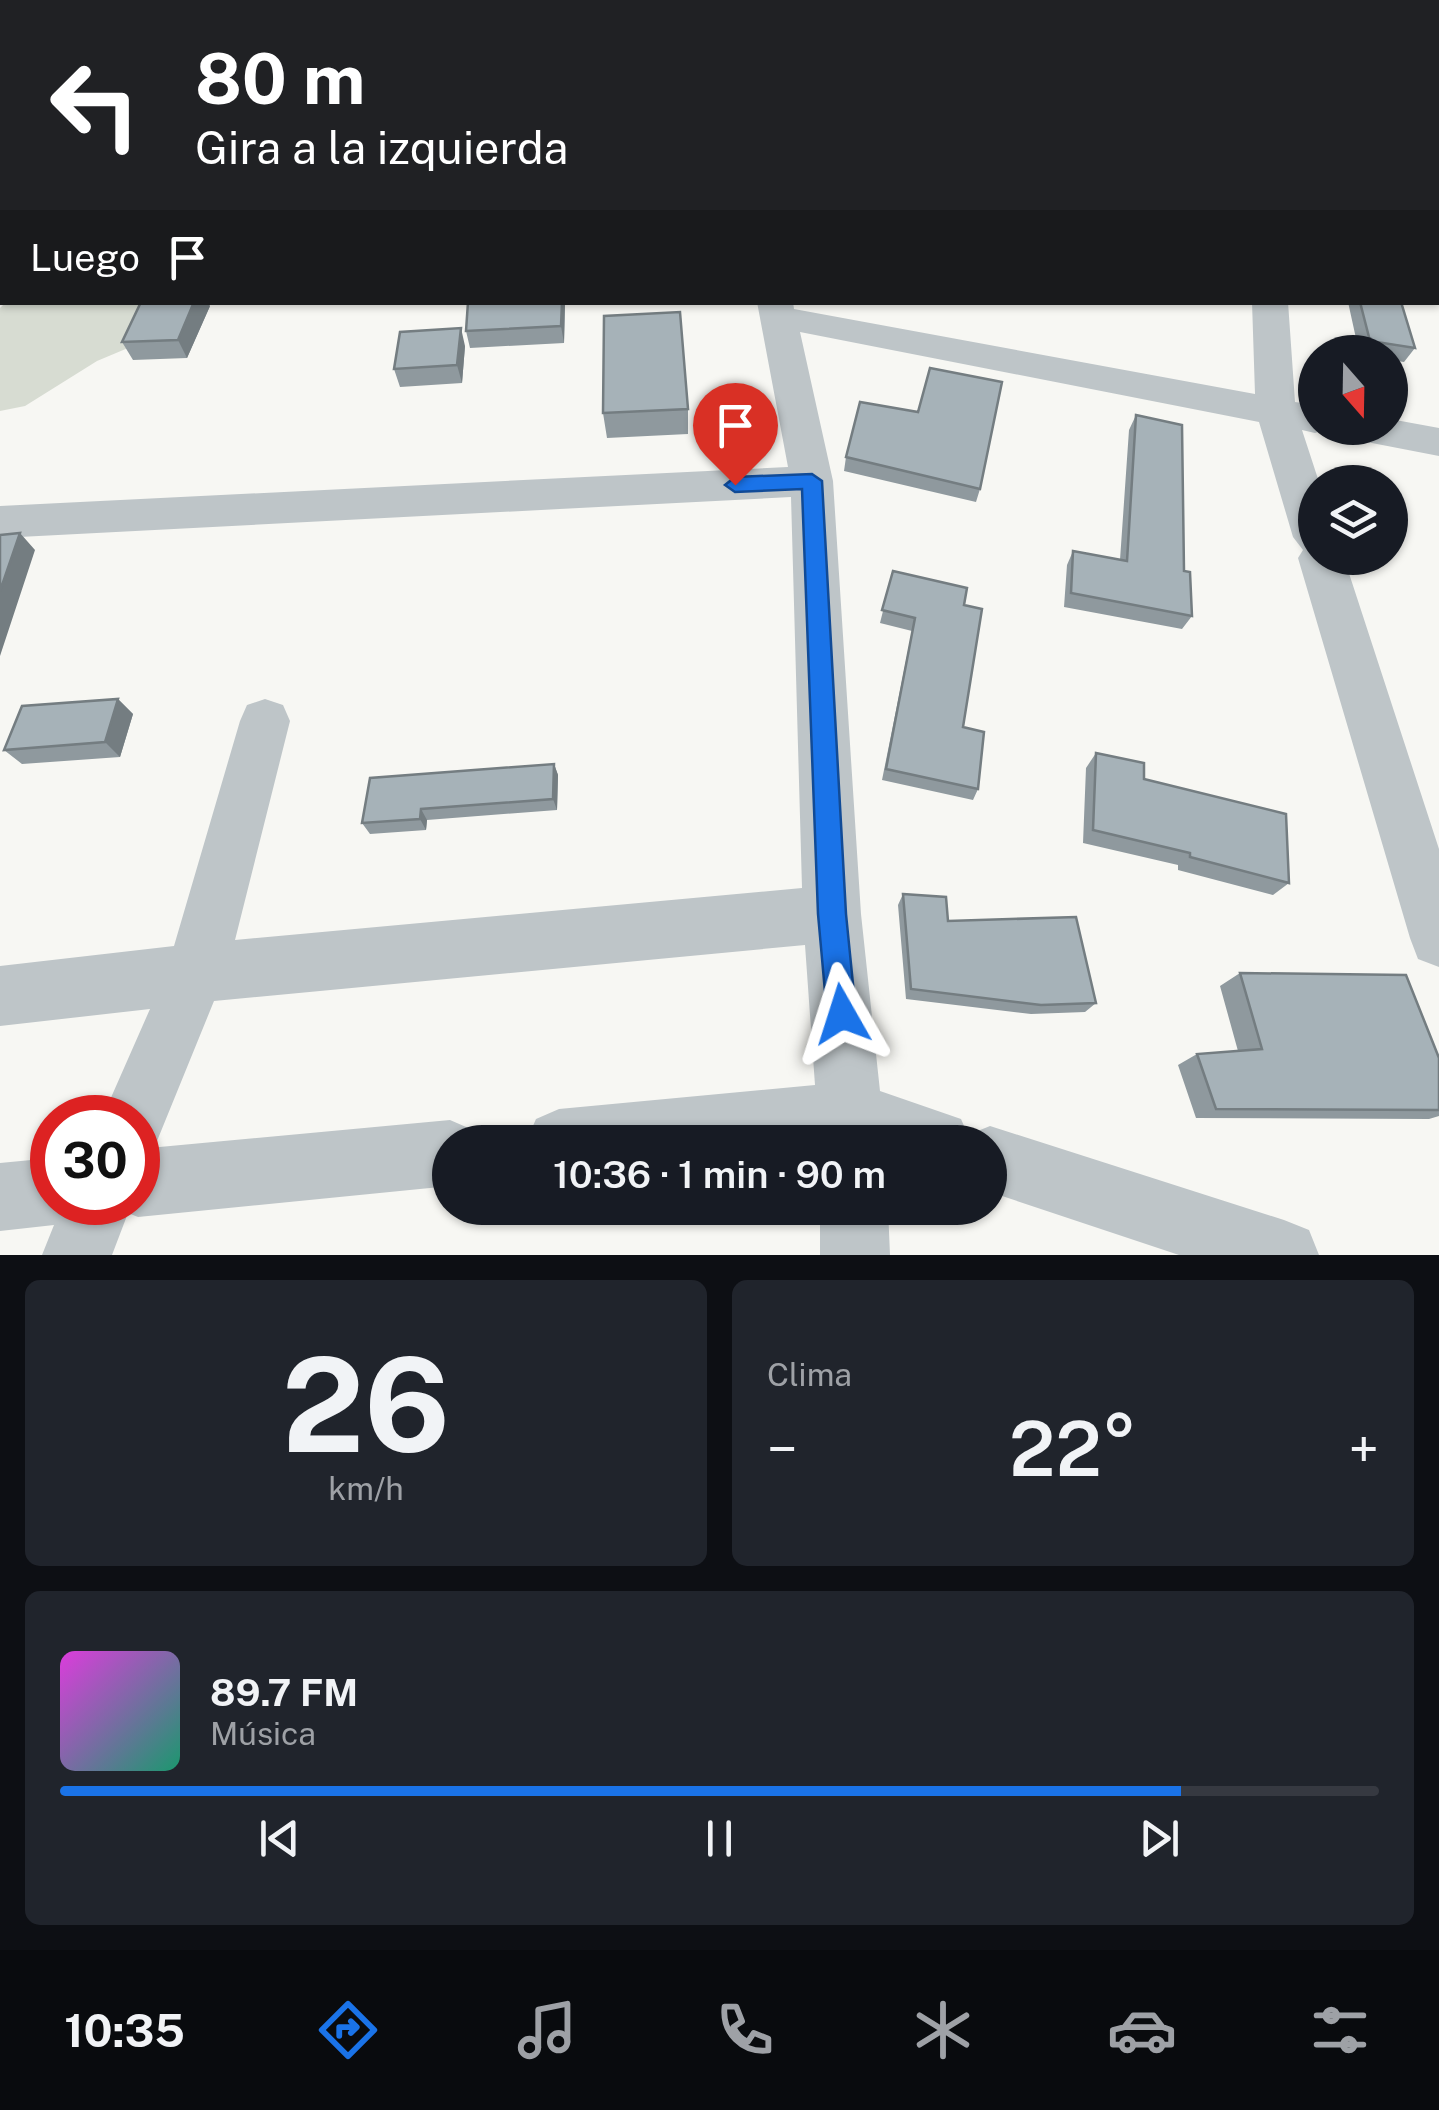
<!DOCTYPE html>
<html lang="es">
<meta charset="utf-8">
<style>
body{margin:0;font-family:"Public Sans",sans-serif;background:#20242c;color:#f1f3f6;height:100vh;display:flex;flex-direction:column;font-size:38px;white-space:nowrap}
*{box-sizing:border-box;margin:0}
p{font-size:32px;color:#9ea1a6}
.icon{flex:none;width:55px;height:55px;fill:none;stroke:currentColor;stroke-width:2;stroke-linecap:round;stroke-linejoin:round}
.map{position:relative;height:1255px;overflow:hidden}
.side{display:flex;flex-direction:column;gap:25px;padding:25px;background:#0d0f14;flex:1}
.side>*{flex:none}
.hud{position:absolute;left:0px;top:0px;width:1440px;height:305px;box-shadow:0 2px 8px #0004;background:#202124;color:#fff;overflow:hidden}
.needle{width:65px;rotate:160deg}
.fabs{position:absolute;left:1298px;top:335px;display:grid;gap:20px}
.fabs a{display:grid;place-items:center;width:110px;height:110px;border-radius:50%;background:#171b24;box-shadow:0 2px 8px #0004;font-size:50px}
.speed{position:absolute;left:30px;top:1095px;display:flex;gap:20px;font-size:50px;font-weight:700;text-align:center}
.speed>*{display:grid;place-content:center;width:130px;height:130px;border-radius:50%;background:#171b24;box-shadow:0 2px 8px #0004;line-height:1}
.speed .limit{border:15px solid #d22;background:#fff;color:#111}
.pin{position:absolute;display:grid;place-items:center;width:85px;height:85px;color:#fff;margin:-102px -42px;border-radius:50% 50% 50% 0;rotate:-45deg;box-shadow:0 0 10px #0007}
.pin .icon{rotate:45deg}
.me{position:absolute;width:110px;margin:-55px;rotate:354deg;stroke-linejoin:round;filter:drop-shadow(0 0 8px #0008)}
.turn{display:flex;align-items:center;gap:35px;height:210px;padding:0 30px;font-size:45px}
.turn .icon{width:130px;height:130px;stroke-width:2.5}
.turn b{display:block;font-size:70px;line-height:85px}
.then{display:flex;align-items:center;height:95px;padding:0 30px;background:#0003;gap:20px;font-size:38px}
.big{font-size:75px;font-weight:600;line-height:1.1}
.side .widget{flex:1;display:flex;flex-direction:column;justify-content:center;gap:15px;min-width:0;padding:0 35px;border-radius:15px;background:#20242c}
.side .dial{align-items:center;gap:0}
.dial b{font-size:130px;line-height:1}
.song{display:flex;align-items:center;gap:30px}
.cover{width:120px;height:120px;border-radius:15px;background:linear-gradient(135deg,hsl(300 70% 55%),hsl(160 70% 35%))}
.played{height:10px;border-radius:5px;background:linear-gradient(90deg,#1a73e8 85%,#363941 85%)}
.keys{display:flex;justify-content:space-around;direction:ltr}
.heat{display:flex;justify-content:space-between;align-items:center;font-size:55px;direction:ltr}
.side .tiles{flex:1;display:grid;gap:25px;grid-template-columns:1fr 1fr}
.widget:last-child{grid-column:span 2}
.trip{position:absolute;left:432px;top:1125px;width:575px;height:100px;border-radius:50px;background:#171b24;box-shadow:0 2px 8px #0004;font-weight:600;line-height:100px;text-align:center}
.tab-bar{display:flex;height:160px;justify-content:space-around;align-items:center;background:#090b0e;color:#9ea1a6}
.tab-bar .icon{width:70px;height:70px}
.tab-bar .on{color:#1a73e8}
.tab-bar b{font-size:45px;color:#f1f3f6}
.map>svg:first-child{display:block}
.green{fill:#d7dcd2}
.lines{fill:none;stroke-linecap:round;stroke-linejoin:round}
.street{fill:#bec5c8;fill-rule:evenodd}
.wall{fill:#8f999e}
.shaded-wall{fill:#747d81}
.building{fill:#a6b2b8;stroke:#747d81;stroke-width:2.5}
.route{fill:#1a73e8;stroke:#114b97;stroke-width:2.5}
</style>
<div class="map">
<svg width="1439" height="1255" viewBox="0 0 1439 1255">
<rect width="100%" height="100%" fill="#f7f7f3"/>
<!-- green -->
<path class="green" d="M5,303H174L128,348L97,361L25,406L0,411V308Z"/>
<g class="lines">
<!-- street -->
<path class="street" d="M716,0H767L769,2H717Z
M1154,0H1178L1179,2H1154Z
M1438,59H1439V75H1438Z
M1438,212H1439V232H1438Z
M0,249H2V269H0Z
M757,302H793L794,309L1255,394L1252,302H1288L1295,402L1315,405V428H1330L1315,433L1302,430L1319,482H1315V558H1344L1439,849V967L1418,959L1410,938L1298,558L1303,550L1293,537L1259,422L800,332L833,481L861,914L880,1091L961,1119L968,1135L990,1126L1284,1220L1309,1230L1319,1255H1179L990,1192V1142H526L536,1119L559,1109L815,1085L805,945L214,1001L157,1141L138,1149V1118H102L150,1009L0,1026V966L174,946L240,721L247,705L265,699L283,705L290,721L235,940L802,888L791,497L0,538V506L788,467Z
M1390,419L1439,428V456L1346,438L1340,428H1390Z
M450,1120L473,1130L479,1142H450V1186L138,1217L128,1213L112,1255H42L54,1225L0,1231V1163L52,1158V1202H138V1149Z
M820,1208H888L890,1255H820Z"/>
</g>
<!-- wall -->
<path class="wall" d="M468,302H565L564,343L470,348L466,331Z
M1348,302H1401L1415,348L1404,362L1390,360V352H1359Z
M210,306L187,358L133,360L122,342Z
M465,346L462,383L400,387L394,369Z
M688,409V434L607,438L603,413Z
M1136,415L1184,571L1192,616L1182,629L1064,607L1067,565L1073,551L1120,560L1129,430Z
M846,457L980,489L976,502L844,471Z
M893,571L964,605L963,727L978,789L973,800L882,780L912,631L880,623Z
M118,699L133,714L120,757L22,764L4,750Z
M1096,753L1144,779L1289,883L1273,895L1178,870V865L1083,843L1086,768Z
M554,764L558,775L557,810L427,820L426,830L370,834L362,823Z
M903,894L948,921L1096,1003L1085,1012L1031,1014L906,999L898,905Z
M1240,973L1439,1058V1116L1429,1119L1196,1118L1178,1065L1197,1054L1238,1051L1220,986Z"/>
<!-- shaded-wall -->
<path class="shaded-wall" d="M194,302H208L210,306L187,358L178,340Z
M562,302H565L564,343L561,326Z
M461,328L465,346L462,383L457,365Z
M20,533L35,550L0,656V591Z
M118,699L133,714L120,757L105,742Z
M554,764L558,775L557,810L553,799Z
M421,809L427,820L426,830L420,819Z"/>
<!-- building -->
<path class="building" d="M7,0H283L282,2H4Z
M2,4V119H0V6Z
M141,302H194L178,340L122,342Z
M468,302H562L561,326L466,331Z
M1360,302H1401L1415,348L1370,341Z
M680,312L688,409L603,413L604,316Z
M461,328L457,365L394,369L400,332Z
M930,368L1002,382L980,489L846,457L860,402L918,412Z
M1136,415L1182,425L1184,571L1190,572L1192,616L1071,593L1073,551L1127,561Z
M20,533L0,591V535Z
M893,571L967,588L964,605L982,609L963,727L984,732L978,789L886,769L915,618L882,610Z
M118,699L105,742L4,750L22,706Z
M1096,753L1144,763V779L1286,814L1289,883L1190,857V853L1093,830Z
M554,764L553,799L421,809L420,819L362,823L370,778Z
M903,894L946,897L948,921L1076,917L1096,1003L1041,1005L911,989Z
M1240,973L1406,975L1439,1058V1110L1216,1109L1197,1054L1262,1049Z"/>
<!-- route -->
<path class="route" d="M812,474L822,481L846,914L856,1014L852,1025L842,1029L831,1025L827,1014L818,914L802,489L735,492L725,485L735,477Z"/>
</svg>
<div class="fabs">
<a><svg class="needle" viewBox="-14 -14 28 28"><path d="M0-13l5 13h-10z" fill="#e53935"/><path d="M0 13l5-13h-10z" fill="#9ea1a6"/></svg></a>
<a><svg class="icon" aria-label="layers" viewBox="0 0 24 24"><path d="M12 4l9 5-9 5-9-5zM3 14l9 5 9-5"/></svg></a>
</div>
<div class="speed"><div class="limit">30</div></div>
<div class="pin" style="left:735px;top:485px;background:#d93025"><svg class="icon" aria-label="arrive" viewBox="0 0 24 24"><path d="M6 21V4h12l-3 4 3 4H6"/></svg></div>
<svg class="me" style="left:842px;top:1014px" viewBox="-20 -20 40 40"><path d="M0-17L14 15 0 8-14 15z" fill="#1a73e8" stroke="#fff" stroke-width="4"/></svg>
<div class="trip">10:36 · 1 min · 90 m</div>
<div class="hud">
<div class="turn"><svg class="icon" aria-label="left" viewBox="0 0 24 24"><path d="M17 20v-9H6M10 6l-5 5 5 5"/></svg><div><b>80 m</b>Gira a la izquierda</div></div>
<div class="then">Luego<svg class="icon" aria-label="arrive" viewBox="0 0 24 24"><path d="M6 21V4h12l-3 4 3 4H6"/></svg></div>
</div>
</div>
<section class="side">
<div class="tiles">
<div class="widget dial"><b>26</b><p>km/h</p></div>
<div class="widget"><p>Clima</p>
<div class="heat"><a>−</a><b class="big">22°</b><a>+</a></div>
</div>
<div class="widget">
<div class="song"><i class="cover"></i><div><b>89.7 FM</b><p>Música</p></div></div>
<div class="played"></div>
<div class="keys"><svg class="icon" aria-label="previous" viewBox="0 0 24 24"><path d="M18 5L8 12l10 7zM5 5v14"/></svg><svg class="icon" aria-label="pause" viewBox="0 0 24 24"><path d="M8 5v14M16 5v14"/></svg><svg class="icon" aria-label="next" viewBox="0 0 24 24"><path d="M6 5l10 7-10 7zM19 5v14"/></svg></div>
</div>
</div>
</section>
<nav class="tab-bar">
<b>10:35</b>
<svg class="icon on" aria-label="directions" viewBox="0 0 24 24"><path d="M12 3l9 9-9 9-9-9zM9 14v-3h6M13 9l2 2-2 2"/></svg>
<svg class="icon" aria-label="music" viewBox="0 0 24 24"><path d="M9 18V5l10-2v13"/><circle cx="6" cy="18" r="3"/><circle cx="16" cy="16" r="3"/></svg>
<svg class="icon" aria-label="phone" viewBox="0 0 24 24"><path d="M5 4h4l2 5-3 2q2 4 5 5l2-3 5 2v4C11 20 4 13 5 4z"/></svg>
<svg class="icon" aria-label="climate" viewBox="0 0 24 24"><path d="M12 3v18M4 7l16 10M4 17L20 7"/></svg>
<svg class="icon" aria-label="car" viewBox="0 0 24 24"><path d="M5 17H2v-5l4-1 3-4h7l3 4 3 1v5h-3M9 17h6M6 11h13"/><circle cx="7" cy="17" r="2"/><circle cx="17" cy="17" r="2"/></svg>
<svg class="icon" aria-label="filters" viewBox="0 0 24 24"><path d="M4 7h16M4 17h16"/><circle cx="9" cy="7" r="2"/><circle cx="15" cy="17" r="2"/></svg>
</nav>
